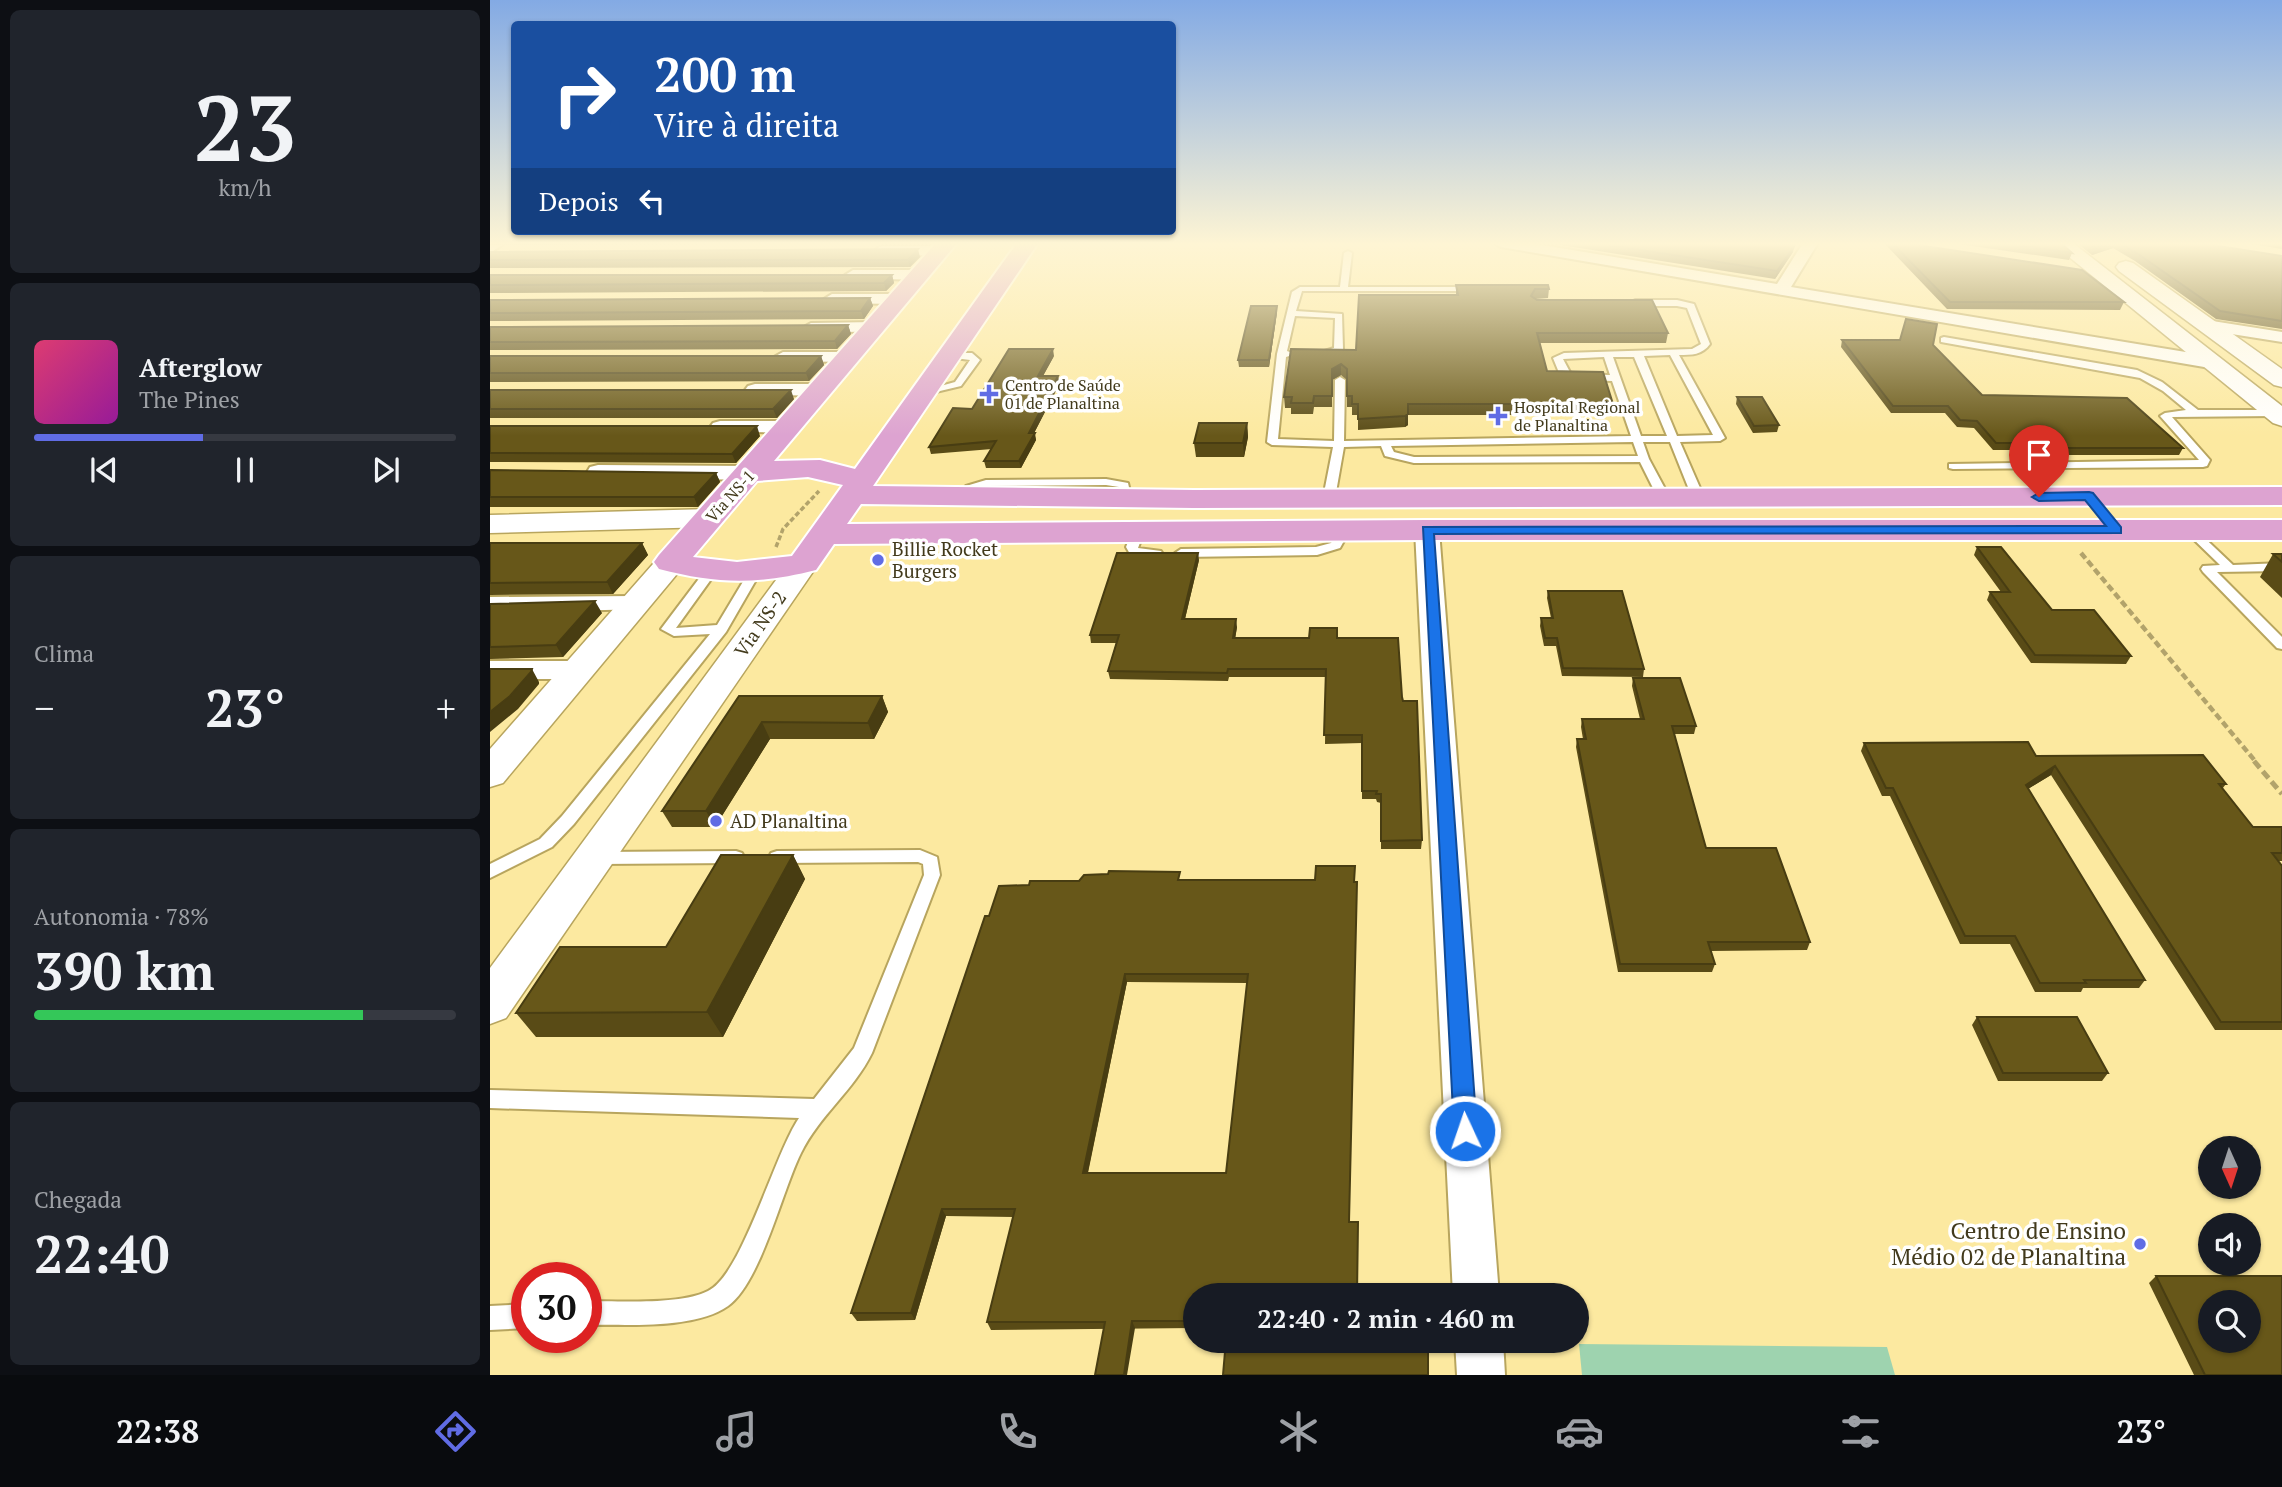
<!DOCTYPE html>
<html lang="pt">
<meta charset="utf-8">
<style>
body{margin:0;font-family:"PT Serif",serif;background:#20242c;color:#f1f3f6;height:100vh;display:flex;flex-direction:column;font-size:26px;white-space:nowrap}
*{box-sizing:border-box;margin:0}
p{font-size:23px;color:#9ea1a6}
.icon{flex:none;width:38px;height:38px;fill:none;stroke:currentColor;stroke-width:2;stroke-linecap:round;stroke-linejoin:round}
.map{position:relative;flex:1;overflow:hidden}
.sheet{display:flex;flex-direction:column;gap:10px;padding:10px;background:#0d0f14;width:490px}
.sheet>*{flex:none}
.guide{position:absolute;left:21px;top:21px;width:665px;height:214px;border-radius:7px;box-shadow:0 2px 5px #0004;background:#1a4fa0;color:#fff;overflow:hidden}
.needle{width:46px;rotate:177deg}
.controls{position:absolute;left:1708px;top:1136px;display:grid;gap:14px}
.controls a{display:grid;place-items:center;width:63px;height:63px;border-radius:50%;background:#171b24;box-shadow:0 2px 5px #0004;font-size:35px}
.speed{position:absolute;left:21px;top:1262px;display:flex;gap:14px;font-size:35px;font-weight:700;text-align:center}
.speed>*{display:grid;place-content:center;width:91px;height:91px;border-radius:50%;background:#171b24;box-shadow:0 2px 5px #0004;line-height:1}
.speed .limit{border:10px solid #d22;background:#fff;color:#111}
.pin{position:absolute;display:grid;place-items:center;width:60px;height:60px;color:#fff;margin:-72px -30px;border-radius:50% 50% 50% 0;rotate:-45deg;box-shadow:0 0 7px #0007}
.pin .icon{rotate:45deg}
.me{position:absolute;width:77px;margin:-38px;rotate:357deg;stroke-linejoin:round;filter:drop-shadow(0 0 5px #0008)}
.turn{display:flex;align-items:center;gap:24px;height:147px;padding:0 28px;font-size:32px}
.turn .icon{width:91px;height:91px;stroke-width:2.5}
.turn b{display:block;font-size:49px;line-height:60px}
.then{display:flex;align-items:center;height:66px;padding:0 28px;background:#0003;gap:14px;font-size:26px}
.big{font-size:52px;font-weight:600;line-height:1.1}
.sheet .tile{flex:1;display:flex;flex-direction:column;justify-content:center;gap:10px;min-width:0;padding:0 24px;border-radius:10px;background:#20242c}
.sheet .dial{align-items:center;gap:0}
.dial b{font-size:91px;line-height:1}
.song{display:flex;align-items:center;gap:21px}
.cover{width:84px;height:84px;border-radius:10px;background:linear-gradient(135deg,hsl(340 70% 55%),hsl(300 70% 35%))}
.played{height:7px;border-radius:4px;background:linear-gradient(90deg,#606ce4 40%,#363941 40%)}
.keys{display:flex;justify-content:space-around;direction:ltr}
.heat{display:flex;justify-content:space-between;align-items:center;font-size:38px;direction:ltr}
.charge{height:10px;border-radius:5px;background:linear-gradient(90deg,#34c759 78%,#363941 0)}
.trip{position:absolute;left:693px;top:1283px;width:406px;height:70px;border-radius:35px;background:#171b24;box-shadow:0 2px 5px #0004;font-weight:600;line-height:70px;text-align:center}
.menu{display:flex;height:112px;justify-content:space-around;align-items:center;background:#090b0e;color:#9ea1a6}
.menu .icon{width:49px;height:49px}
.menu .current{color:#606ce4}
.menu b{font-size:32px;color:#f1f3f6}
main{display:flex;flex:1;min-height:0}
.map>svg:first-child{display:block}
.green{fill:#9ed3af}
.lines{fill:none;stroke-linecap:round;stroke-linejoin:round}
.service-casing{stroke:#b8a55e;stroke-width:4}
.minor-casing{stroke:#b8a55e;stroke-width:4}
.tertiary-casing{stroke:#b8a55e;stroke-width:3}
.primary-casing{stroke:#fff;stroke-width:4}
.path-far2{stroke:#b2a36b;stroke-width:3.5;stroke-dasharray:5 2.5;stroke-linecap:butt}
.path-far1{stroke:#b2a36b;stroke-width:4.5;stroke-dasharray:7 3.5;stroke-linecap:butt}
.path{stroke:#b2a36b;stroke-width:5;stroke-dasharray:9 4.5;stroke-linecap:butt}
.service{fill:#fff;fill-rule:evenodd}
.minor{fill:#fff;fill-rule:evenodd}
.tertiary{fill:#fff;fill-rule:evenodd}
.primary{fill:#dda3d1;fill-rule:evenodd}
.wall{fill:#594b16;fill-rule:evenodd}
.shaded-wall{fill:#483d12}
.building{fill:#675719;stroke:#483d12;stroke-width:2;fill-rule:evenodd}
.route{fill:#1a73e8;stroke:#114b97;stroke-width:2}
.poi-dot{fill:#606ce4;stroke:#fff;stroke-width:2.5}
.labels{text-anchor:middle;stroke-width:7;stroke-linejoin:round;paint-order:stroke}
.far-poi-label{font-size:16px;fill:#423a1c;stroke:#fff;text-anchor:start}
.far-street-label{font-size:16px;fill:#423a1c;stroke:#fff}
.poi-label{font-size:19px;fill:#423a1c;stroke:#fff;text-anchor:start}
.street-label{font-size:19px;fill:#423a1c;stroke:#fff}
.near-poi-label{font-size:23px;fill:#423a1c;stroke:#fff;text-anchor:end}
</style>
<main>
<section class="sheet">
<div class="tile dial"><b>23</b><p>km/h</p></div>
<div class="tile">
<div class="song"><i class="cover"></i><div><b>Afterglow</b><p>The Pines</p></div></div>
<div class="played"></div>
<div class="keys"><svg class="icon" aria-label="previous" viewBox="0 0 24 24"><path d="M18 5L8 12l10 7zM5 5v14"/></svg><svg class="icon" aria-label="pause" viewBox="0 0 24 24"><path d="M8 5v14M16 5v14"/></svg><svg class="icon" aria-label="next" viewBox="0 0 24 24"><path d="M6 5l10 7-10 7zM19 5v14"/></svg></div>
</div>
<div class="tile"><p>Clima</p>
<div class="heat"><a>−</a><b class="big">23°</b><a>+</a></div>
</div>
<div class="tile"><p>Autonomia · 78%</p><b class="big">390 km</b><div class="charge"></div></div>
<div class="tile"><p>Chegada</p><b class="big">22:40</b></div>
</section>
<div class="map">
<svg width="1792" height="1375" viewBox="0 0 1792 1375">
<rect width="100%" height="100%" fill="#fce9a0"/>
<!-- green -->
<path class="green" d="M1089,1344L1397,1347L1405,1375H1092Z"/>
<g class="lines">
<defs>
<path id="service" d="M858,251L862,253L858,287H983L987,289L983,291H812L806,311L852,314L853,349C846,356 833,360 825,354L844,348L845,318L805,316L797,351L805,354L796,357L788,439L844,441L845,380L850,377L855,380L854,441L1141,436L1122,381L1076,379L1070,375L1063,358L1074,353L1202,349L1211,344L1197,308L1187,306H1145L1141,303L1145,300H1187L1204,304L1220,344C1212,355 1202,355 1189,355L1235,438L1230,441L1190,442L1214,497L1212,499H1204L1202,497L1180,442H1153L1159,459L1180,498L1174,501L1168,498L1150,462L924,463L895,456L891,446L854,447L845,498L843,500H835L833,498L843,447L782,445L777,442L787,354L802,292L810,287H850L854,253ZM1180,355L1223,435L1187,436L1154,356ZM1114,357L1120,375L1081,374L1073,359ZM1123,357H1144L1177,436H1151ZM1143,442L1148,456L924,457L904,452L901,446Z
M1454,337L1647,370L1672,382L1708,410H1785L1790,413L1785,416L1682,417L1720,460L1717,466L1713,467L1463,469L1459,468V464L1709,460L1670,416L1675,413L1696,410L1673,391L1650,378L1451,342V338Z
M457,353H482L490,360L471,386L429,396V392L465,382L480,360L457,357Z
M616,479L638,483L641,496L639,498H631L629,487L616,485L497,486L484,490L479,498H471L469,496L476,486L496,480Z
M854,526L860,530L850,548L827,555L691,557L685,553L691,549L826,547L841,543L850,528Z
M1700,526L1704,528L1743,565L1792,563V571L1727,572L1792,637V649L1787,648L1713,572L1711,569L1713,566L1730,565L1696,532L1694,530Z
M648,528L654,532L648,548L671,551L673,554L671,557L640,554L636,547L642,532Z
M221,567L227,571L186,628L227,625L260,570H268L270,573L236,632L84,824L62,847L0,878V864L50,839L72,816L220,634L184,636L171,629L217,568Z
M430,850L447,857L450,875L382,1053C364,1090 329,1116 311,1153C292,1191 271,1282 238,1306C204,1330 136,1324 96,1325V1301C128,1301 191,1305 218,1291C252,1275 284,1155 309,1118L0,1108V1090L324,1099L364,1048L434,875L433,864L428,862L287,863L281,861L279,857L281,853L287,851Z
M246,851L252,853L254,857L252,861L246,863L108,864L102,862L100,858L102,854L108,852Z
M37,1304V1328L0,1330V1306Z"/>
<path id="minor" d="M0,243H15L0,253Z
M1004,243H1040L1287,284L1313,243H1328L1301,287L1720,356L1729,362L1720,368L1011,247Z
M391,246H451L459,251L451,256L386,254L383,251Z
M363,270H431L439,275L431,280L357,278L355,275Z
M342,294H411L419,299L411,304L336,303L334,299Z
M1716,320L1792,332V342L1710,329L1707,325L1710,321Z
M386,322L392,323L395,327L392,331L321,333L312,328L321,323Z
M293,352H360L369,357L360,362L287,361L284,357Z
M265,384H331L341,390L331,396L258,394L255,390L258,386Z
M230,421H299L306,423L309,427L306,431L299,433L223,431L220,427L223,423Z
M108,465L261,466L269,468L272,473L269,478L261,480L100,477L97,472L100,467Z
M937,523L945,525L949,530L1009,1295H963L925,530L929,525Z
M145,596L154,599L158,604L154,609L0,613V597Z
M0,661H89L99,664L103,670L99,676L89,679H0Z
M965,1340H1013L1015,1375H967Z"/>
<path id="tertiary" d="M1562,243H1583L1792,406V426L1783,423Z
M1636,261L1643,263L1792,369V387L1784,385L1629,271L1626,267L1629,263Z
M220,509L230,512L234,518L230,524L220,527L0,533V515Z
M181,553L192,556L196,562L192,568L13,783L0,787V749L170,556Z
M314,554L325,557L329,563L16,1018L0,1024V968L303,557Z"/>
<path id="primary" d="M446,243H467L284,461L330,460L365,469L527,243H548L383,486L704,490L1792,487V505L704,508L371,504L357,524L937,520H1792V540H937L344,544L326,570C267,585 227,584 169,569L164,562L169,555ZM318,477L353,485L302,556L247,562L203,557L267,481Z"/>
</defs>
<!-- service casing -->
<use href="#service" class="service-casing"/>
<!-- minor casing -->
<use href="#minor" class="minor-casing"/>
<!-- tertiary casing -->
<use href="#tertiary" class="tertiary-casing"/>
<!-- primary casing -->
<use href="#primary" class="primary-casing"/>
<!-- path-far2 -->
<path class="path-far2" d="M286,547L293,529L329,491"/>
<!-- path-far1 -->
<path class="path-far1" d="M1591,553L1766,762"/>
<!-- path -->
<path class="path" d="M1764,761L1792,794"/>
<!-- service -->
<use href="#service" class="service"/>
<!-- minor -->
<use href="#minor" class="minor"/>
<!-- tertiary -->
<use href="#tertiary" class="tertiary"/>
<!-- primary -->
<use href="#primary" class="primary"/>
</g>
<!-- wall -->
<path class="wall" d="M0,243H442L0,245Z
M1058,243H1296L1303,252L1285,279Z
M1394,243H1415L1634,302L1630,310L1457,309Z
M1462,243H1571L1582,253L1579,260Z
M1587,243H1710L1792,256V329L1726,319L1645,261L1623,248L1602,255Z
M1755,243H1792V249Z
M0,252L430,257L420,267L0,268Z
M0,275H402L404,283L396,291L0,293Z
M966,285L1059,289L1058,298L1045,299L1178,333L1176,343H1050L1057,371L1123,404L1122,415H918V425L915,427L868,430V415H862V407H857V380L851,375L842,380V407H824L823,414H801V408H795L794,397L866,350L966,295Z
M380,298L383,306L374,319L0,321V300Z
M787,306V312L779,367H749L748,360Z
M358,325L361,334L347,349L0,350V327Z
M1352,340L1443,345L1492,395L1693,448L1689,455H1572L1567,450H1503L1484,428L1467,427L1455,413H1401L1351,347Z
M0,356H331L334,365L319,381L0,382Z
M564,356L553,376L570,383L544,433L546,440L531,468H496L494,461L502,449L441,454L439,447L482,409Z
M0,390L304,399L287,418H0Z
M1247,397L1289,425L1287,432L1263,433L1246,404Z
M757,423L758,437L754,457H706L704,443Z
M0,426L270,436L246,463L0,462Z
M0,470L226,473L230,482L208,507H0Z
M0,543H152L158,555L123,594L0,595Z
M1487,547L1562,610L1641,656L1636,664L1541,663L1497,600L1500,592H1511L1484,555Z
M1783,554H1792V598L1770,577Z
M709,560L695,619L747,627L745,638H847L912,697L932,840L931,849H891V803L887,802L886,799H872V743L835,744L836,677H739L738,681L620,679L618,671L626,643H601L600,635Z
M1058,591L1154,669L1153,677L1072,676L1066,646H1054L1050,626L1051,618H1061L1057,598Z
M0,604L112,613L73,657L0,659Z
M1143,678L1206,726L1204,734H1184L1216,848L1320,942L1317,950L1221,951L1225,964L1222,972H1128L1086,747L1087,739H1093L1091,727L1092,719H1150L1142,686Z
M249,696H392L398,712L384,739H280L225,827H182L172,811Z
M1374,743L1546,756L1736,784L1732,789L1763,827H1792V861H1788L1792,866V1030H1725L1561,775L1538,789L1655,980L1649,988H1593L1591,992H1545L1520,944H1470L1400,796H1392L1371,751Z
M303,855L315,879L233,1037H46L26,1013L176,947Z
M865,866L705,1295V1328L501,1330L497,1322L523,1217L456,1216L425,1320L367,1321L361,1313L499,916L539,885L589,881L825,880ZM637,982L757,983L736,1173H598Z
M1487,1017L1618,1073L1612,1081H1508L1482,1025Z
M1666,1276L1792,1375H1704L1659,1283Z"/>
<!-- shaded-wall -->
<path class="shaded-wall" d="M1619,243H1625L1623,248L1602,255L1605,248Z
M1305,245L1303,252L1285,279L1287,271Z
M428,249L430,257L420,267L418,260Z
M402,275L404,283L396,291L394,283Z
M380,298L383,306L374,319L371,311Z
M787,306V312L779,367V360Z
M358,325L361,334L347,349L345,341Z
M563,349L564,356L549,383L548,376Z
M331,356L334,365L319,381L316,373Z
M851,364V375L842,380V407V369Z
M568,376L570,383L541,439L545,433L546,440L531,468L529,461L539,433Z
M301,390L304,399L287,418L283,409Z
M918,414V425L915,427V416Z
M757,423L758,437L754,457L753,443Z
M267,426L270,436L246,463L242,454Z
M226,473L230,482L208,507L204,497Z
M152,543L158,555L123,594L117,582Z
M708,553L709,560L693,627L692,619Z
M105,601L112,613L73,657L66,645Z
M746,619L747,627L744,646L743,638Z
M42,669L49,682V684L28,709L0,732V712Z
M392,696L398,712L384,739L378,723Z
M272,722L280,739L225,827L216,811Z
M1565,766L1561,775L1531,793L1536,785Z
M303,855L315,879L233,1037L217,1012Z
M635,974L637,982L596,1181L593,1173Z
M452,1209L456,1216L425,1320L421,1313Z
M642,1321L645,1328L637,1375H634Z"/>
<!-- building -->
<path class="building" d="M1105,243H1296L1305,245L1287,271Z
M1402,243H1415L1592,270L1634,302H1460Z
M1514,243H1571L1582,253Z
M1599,243H1619L1605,248Z
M1629,243H1710L1792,256V321L1730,311L1648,254Z
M428,249L418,260H0V252Z
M0,275H402L394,283L0,285Z
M966,285H1058L1059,289H1045L1041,296L1047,300H1162L1178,333H1047L1057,371L1113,372L1123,404H918V414L915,416L868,419V404H862V396H857V369L851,364L842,369V396H824L823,403H801L802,397H794L801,349L866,350L869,295H968Z
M380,298L371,311L0,313V300Z
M761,306H787L779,360H748Z
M1416,319L1447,324L1443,345L1492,395L1637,398L1693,448H1575L1570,443H1506L1487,421L1470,420L1458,406H1403L1352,340H1410Z
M358,325L345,341L0,342V327Z
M519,349H563L548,376H568L539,433H545L529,461H494L506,441L439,447L463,408L482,409Z
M0,356H331L316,373H0Z
M0,390H301L283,409H0Z
M1247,397H1272L1289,425L1264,426Z
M709,423H757L753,443H704Z
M0,426H267L242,454L0,453Z
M0,470L226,473L204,497H0Z
M0,543H152L117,582L0,583Z
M1487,547H1511L1562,610H1604L1641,656L1545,655L1500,592H1520Z
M627,553H708L692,619H746L743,638H819L820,628H847V638H908L912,697L913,701H927L932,840L891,841V794H886L887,791H872V735H834L836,669H738L737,673L618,671L629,635H600Z
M1783,554H1792V562Z
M1058,591H1132L1154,669L1073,668L1067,638H1055L1051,618H1063Z
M105,601L66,645L0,647V604Z
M0,669H42L41,672L20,696L0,712Z
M1143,678H1190L1206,726H1182L1216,848H1286L1320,942H1218L1225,964H1130L1087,739H1096L1092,719H1154Z
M249,696H392L378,723L272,722L216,811H172Z
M1538,742L1546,756L1713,755L1736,784H1729L1763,827H1792V853H1782L1792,866V1022H1731L1565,766L1536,785L1655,980H1594L1596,983H1550L1525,936H1475L1403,788H1396L1374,743Z
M231,855H303L217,1012L26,1013L70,947H176Z
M826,866H865L864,882H867L859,1222H868L867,1295H705V1321H642L634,1375H605L615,1322H497L525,1209H452L421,1313H361L495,916H499L509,886L539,885L540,881H589L594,875L618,874L619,871L690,872L688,880H825ZM635,974H758L736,1173H593Z
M1487,1017H1587L1618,1073H1513Z
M1666,1276H1792V1375H1715ZM1720,1302H1759V1340H1720Z
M736,1340H866V1347H938V1375H733Z"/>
<!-- sky -->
<linearGradient id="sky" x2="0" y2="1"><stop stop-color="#83aae4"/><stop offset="0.56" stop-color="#fef5d4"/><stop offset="1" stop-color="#fef5d4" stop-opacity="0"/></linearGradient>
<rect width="1792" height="436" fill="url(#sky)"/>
<!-- route -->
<path class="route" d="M1599,492L1603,493L1631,527V533L944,534L987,1131L984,1139L975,1142L967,1139L964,1131L933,527L1616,526L1595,500L1549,501L1542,497L1549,493Z"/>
<!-- markers -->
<g class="poi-dot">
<path d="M495.5 383.5h7v7h7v7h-7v7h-7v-7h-7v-7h7z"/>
<path d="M1004.5 405.5h7v7h7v7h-7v7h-7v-7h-7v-7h7z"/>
<circle cx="388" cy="560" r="7"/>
<circle cx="226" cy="821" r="7"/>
<circle cx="1650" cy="1244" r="7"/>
</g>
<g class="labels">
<!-- far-poi labels -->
<g class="far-poi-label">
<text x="515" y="391">Centro de Saúde<tspan x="515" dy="18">01 de Planaltina</tspan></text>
<text x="1024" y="413">Hospital Regional<tspan x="1024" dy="18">de Planaltina</tspan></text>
</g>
<!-- far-street labels -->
<g class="far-street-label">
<text transform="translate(240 496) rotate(-48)" y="6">Via NS-1</text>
</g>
<!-- poi labels -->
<g class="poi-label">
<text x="402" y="556">Billie Rocket<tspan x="402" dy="22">Burgers</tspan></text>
<text x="240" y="828">AD Planaltina</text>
</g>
<!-- street labels -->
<g class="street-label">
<text transform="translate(270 624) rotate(-55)" y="7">Via NS-2</text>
</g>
<!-- near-poi labels -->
<g class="near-poi-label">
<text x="1636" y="1239">Centro de Ensino<tspan x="1636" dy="26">Médio 02 de Planaltina</tspan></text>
</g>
</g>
</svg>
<div class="controls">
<a><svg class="needle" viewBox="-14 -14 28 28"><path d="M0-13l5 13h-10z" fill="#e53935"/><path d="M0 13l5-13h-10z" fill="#9ea1a6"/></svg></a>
<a><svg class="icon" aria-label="sound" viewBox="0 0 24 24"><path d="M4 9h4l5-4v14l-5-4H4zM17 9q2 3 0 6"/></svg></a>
<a><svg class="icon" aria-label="search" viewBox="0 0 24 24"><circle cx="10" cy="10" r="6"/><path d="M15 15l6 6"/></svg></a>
</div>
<div class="speed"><div class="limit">30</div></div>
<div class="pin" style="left:1549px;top:497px;background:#d93025"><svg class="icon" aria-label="arrive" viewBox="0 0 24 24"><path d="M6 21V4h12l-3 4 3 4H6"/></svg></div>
<svg class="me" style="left:975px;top:1131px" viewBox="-20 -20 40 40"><circle r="17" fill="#1a73e8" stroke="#fff" stroke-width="3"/><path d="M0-11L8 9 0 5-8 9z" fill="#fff"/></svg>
<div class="trip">22:40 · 2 min · 460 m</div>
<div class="guide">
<div class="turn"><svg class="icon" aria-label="right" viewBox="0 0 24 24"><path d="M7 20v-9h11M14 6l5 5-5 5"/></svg><div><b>200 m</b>Vire à direita</div></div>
<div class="then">Depois<svg class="icon" aria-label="left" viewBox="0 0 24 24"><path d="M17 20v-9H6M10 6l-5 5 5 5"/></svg></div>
</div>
</div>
</main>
<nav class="menu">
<b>22:38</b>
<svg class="icon current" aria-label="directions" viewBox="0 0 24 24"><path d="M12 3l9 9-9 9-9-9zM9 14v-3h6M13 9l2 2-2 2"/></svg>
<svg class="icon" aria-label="music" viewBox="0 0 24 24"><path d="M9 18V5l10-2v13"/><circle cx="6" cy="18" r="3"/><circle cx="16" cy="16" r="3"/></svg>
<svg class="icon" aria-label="phone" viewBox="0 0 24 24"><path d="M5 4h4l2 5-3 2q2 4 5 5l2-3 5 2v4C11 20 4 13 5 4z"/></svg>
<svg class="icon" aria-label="climate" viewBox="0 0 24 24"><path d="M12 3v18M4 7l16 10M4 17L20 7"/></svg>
<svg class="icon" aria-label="car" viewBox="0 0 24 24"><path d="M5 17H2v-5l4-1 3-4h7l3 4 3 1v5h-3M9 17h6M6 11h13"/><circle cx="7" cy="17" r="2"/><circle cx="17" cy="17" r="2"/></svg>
<svg class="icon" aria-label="filters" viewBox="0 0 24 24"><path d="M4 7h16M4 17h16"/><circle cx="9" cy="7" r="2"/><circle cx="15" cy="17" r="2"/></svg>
<b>23°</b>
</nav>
